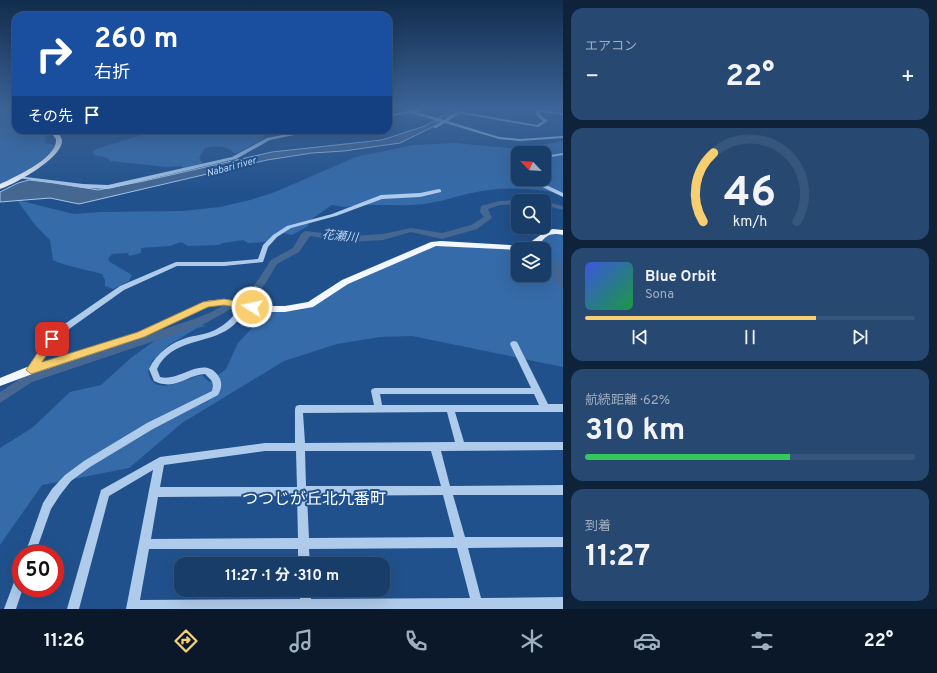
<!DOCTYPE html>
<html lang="ja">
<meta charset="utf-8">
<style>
body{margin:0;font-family:Overpass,"Noto Sans JP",sans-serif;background:#264871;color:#f1f3f6;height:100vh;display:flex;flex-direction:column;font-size:15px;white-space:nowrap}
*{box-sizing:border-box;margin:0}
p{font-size:13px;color:#9faec0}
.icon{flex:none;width:22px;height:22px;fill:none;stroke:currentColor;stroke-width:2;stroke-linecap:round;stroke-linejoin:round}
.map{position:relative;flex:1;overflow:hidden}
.side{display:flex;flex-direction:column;gap:8px;padding:8px;background:#0e223a;width:374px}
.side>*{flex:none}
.guide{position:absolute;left:12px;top:12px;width:380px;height:122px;border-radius:12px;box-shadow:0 4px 16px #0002,0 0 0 1px #37567d;background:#1a4fa0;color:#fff;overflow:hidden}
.needle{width:26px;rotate:295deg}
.controls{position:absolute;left:511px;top:146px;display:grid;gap:8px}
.controls a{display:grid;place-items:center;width:40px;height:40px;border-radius:8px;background:#193d69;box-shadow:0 4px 16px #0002,0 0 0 1px #37567d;font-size:20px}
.speed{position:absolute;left:12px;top:545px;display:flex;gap:8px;font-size:20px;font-weight:700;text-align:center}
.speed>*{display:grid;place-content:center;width:52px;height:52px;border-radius:50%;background:#193d69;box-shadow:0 4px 16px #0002,0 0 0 1px #37567d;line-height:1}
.speed .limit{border:6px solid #d22;background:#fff;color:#111}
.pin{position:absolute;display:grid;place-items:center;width:34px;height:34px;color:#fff;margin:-17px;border-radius:8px;box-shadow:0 2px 6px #0006}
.me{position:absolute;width:44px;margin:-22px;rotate:280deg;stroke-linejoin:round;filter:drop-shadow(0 0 3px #0008)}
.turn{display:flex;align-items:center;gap:14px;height:84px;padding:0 16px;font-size:18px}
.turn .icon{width:52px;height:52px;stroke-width:2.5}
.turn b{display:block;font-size:28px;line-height:34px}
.then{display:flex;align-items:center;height:38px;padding:0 16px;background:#0003;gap:8px;font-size:15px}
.big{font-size:30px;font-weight:700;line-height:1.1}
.side .card{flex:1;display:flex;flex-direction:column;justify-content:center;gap:6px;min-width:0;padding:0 14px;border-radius:12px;background:#264871}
.side .dial{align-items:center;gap:0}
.dial svg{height:104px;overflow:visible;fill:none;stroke:#37567d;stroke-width:7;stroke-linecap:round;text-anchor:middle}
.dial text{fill:#f1f3f6;stroke:none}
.song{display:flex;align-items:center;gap:12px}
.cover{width:48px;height:48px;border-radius:6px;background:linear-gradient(135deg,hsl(230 70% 55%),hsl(140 70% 35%))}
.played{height:4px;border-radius:2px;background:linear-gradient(90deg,#f8cf70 70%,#37567d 70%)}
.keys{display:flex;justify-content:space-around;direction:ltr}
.heat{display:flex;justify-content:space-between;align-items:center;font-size:22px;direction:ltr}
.charge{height:6px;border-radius:3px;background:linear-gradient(90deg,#34c759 62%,#37567d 0)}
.trip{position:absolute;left:174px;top:557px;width:216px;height:40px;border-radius:12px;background:#193d69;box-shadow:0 4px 16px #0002,0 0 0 1px #37567d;font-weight:700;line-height:40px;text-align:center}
.tab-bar{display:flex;height:64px;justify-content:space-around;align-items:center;background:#0a182a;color:#9faec0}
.tab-bar .icon{width:28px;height:28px}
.tab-bar .current{color:#f8cf70}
.tab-bar b{font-size:18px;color:#f1f3f6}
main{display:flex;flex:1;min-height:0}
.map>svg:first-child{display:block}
.green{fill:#356ba9;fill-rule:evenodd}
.water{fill:#456791;stroke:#a2c6ed}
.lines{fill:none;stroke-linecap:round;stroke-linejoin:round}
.river{fill:#456791;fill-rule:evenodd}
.highway-tunnel{stroke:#426b9d;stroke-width:7;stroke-dasharray:7 3.5;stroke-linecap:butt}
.minor{fill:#afcbeb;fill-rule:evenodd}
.major{fill:#f3f8fe;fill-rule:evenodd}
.route{fill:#f8cf70;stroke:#a18749}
.labels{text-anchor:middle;stroke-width:4;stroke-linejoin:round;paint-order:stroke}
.far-water-label{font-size:10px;font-style:italic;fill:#bad5f2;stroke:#21518c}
.water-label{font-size:12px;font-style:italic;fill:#bad5f2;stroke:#21518c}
.near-quarter-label{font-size:16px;fill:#fff;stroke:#21518c}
</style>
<main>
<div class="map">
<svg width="563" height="609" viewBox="0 0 563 609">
<rect width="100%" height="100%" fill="#21518c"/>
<!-- green -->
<path class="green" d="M0,108H16V125H13L10,131L47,130L45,143L55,145C49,163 16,176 0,184Z
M157,130H271L264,135L263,139L238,153H234C227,145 214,146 205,148L199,157L203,164L184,168L181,166L167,167L110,161L108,158L94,155L93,151C113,142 135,138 157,130Z
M563,141V194C534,188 501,186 472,193C456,196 441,202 424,204C398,207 371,203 345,207L332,205L309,221L308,226L292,235L282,233L265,242L248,243L243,240L223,243L219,245L188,246L181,242L170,246L141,248V253L129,256L128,253L112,254L108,259L110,262L132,275L129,281L113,289L105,286V280L102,274C85,269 68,267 53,260L50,240L35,225L17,200L74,214L101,212L183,211L220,207L250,200L275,192L356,157L413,145L454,143L518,149ZM518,153H544V179H518Z
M552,231L563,234V367L412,336L380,337L337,344L284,361L182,423L129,468L42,485L0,545V448L32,428L70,392L101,385L132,357L163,335L197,324L206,326L197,328L169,345L152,361L148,372C154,400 187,377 202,375L209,382L226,369L238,343L266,313L300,310L318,303L346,283L439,244L518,249V275H544V249H528Z"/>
<!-- water -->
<path class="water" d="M456,108H463L448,117L447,120L400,143L344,151L312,153L267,160L79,204L50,198L0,202V192L18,183L29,180L57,183L98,190L144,181L272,152L382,140L425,126Z"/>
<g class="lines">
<!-- river -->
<path class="river" d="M518,200L521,201H518V204L500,205L488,209L492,218L477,229L442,239L411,232L383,240L350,242L310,236L299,252L277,264L265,284L255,296L202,325L32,382L0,403V392L24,376L194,319L209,313L249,292L258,280L271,260L293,248L301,234L305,231L350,236L383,234L411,228L442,233L471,225L484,217L480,212L481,206L499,201Z
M543,201H544L563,206V210L544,205Z
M563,262L562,270L563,289L558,286L552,270L555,264Z"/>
<!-- highway-tunnel -->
<path class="highway-tunnel" d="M0,130L16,129"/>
<!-- minor -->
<path class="minor" d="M422,108H432L417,112L444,120L457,112H463L537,125L543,121L536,115L535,108H539V110L563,113V115L540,112V115L548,121L538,127L463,114H459L448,121L499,137L520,139L563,136V138L520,141L499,139L445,123L436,128H434V126L441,122L411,113L388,117V115Z
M309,130H318L270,140L236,159L108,189L83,188L18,178L16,177L18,176L83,184L108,185L232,157L267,138Z
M563,153V155L544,158V156Z
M532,179H536L538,181L563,193V197L534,183Z
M439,189L441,190V192L420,197L382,199L336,216L291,228L277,237L268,247L263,262L224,266H177L124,290L62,334L46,352L34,372L31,373L28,372L27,370L40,348L56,330L120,286L176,262H224L258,259L263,245L273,235L287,226L332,214L381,195L420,193Z
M242,304H246L248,306C243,314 238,322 230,328C207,345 172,338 157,369L160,377C179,383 204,353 219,377C223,384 221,389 218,395L153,429L90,467L71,481L60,495L51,509L35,554H25L43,503L52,489L65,475L84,461L147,423L212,391L213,386L212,381L205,374C191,374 178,387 164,384C160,384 157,382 154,381L149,369C156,353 172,342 189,337C198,335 207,334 215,330C227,324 235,315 242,304Z
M514,341L517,342L548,404H563V412H455L464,442H563V450L441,451L450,486L563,485V495H453L465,537H563V547L468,548L481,598L563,597V609H126L153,470L109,496L79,609H67L101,490L160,457L265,443H295V409L296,406L299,405H374L371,391L372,389L375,388H531L510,344L511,342ZM380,394H534L539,405H382ZM447,412L455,442L305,443L303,413ZM265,451H296L297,487H160L164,465ZM305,451H431L441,486H306ZM443,495L454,537L309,538L307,496ZM297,496L298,538L151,539L158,497ZM457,548L470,598L311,599V590H299L300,599L140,600L149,549H298V564H310L309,549Z
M21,572V588H23L16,609H4L17,574Z"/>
<!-- major -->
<path class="major" d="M49,130H55C58,133 61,136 62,140C64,157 14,185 0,189V184C15,177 58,158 56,139Z
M553,229L563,230V235C542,230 545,245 530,249C526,250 521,249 518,250L436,246L348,284L313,307L285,312H265L224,305L208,307L144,337L35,373L0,386V378L27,367L138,333L206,301L224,299L265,306H285L308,302L342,280L431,242L441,241L525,246L546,231Z"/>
</g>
<!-- sky -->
<linearGradient id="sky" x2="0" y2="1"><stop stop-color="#122d4d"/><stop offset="0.56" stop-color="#3d6599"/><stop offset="1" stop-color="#3d6599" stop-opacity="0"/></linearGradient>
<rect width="563" height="194" fill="url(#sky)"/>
<!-- route -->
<path class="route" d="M224,299L252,304L256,307L252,310L224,305L208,307L144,337L31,374L26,370L49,336L52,335L57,339L42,362L138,332L203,302Z"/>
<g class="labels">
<!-- far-water labels -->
<g class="far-water-label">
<text transform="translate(231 166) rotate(-15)" y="4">Nabari river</text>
</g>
<!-- water labels -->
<g class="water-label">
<text transform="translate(340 236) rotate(6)" y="4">花瀬川</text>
</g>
<!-- near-quarter labels -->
<g class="near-quarter-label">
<text x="314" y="504">つつじが丘北九番町</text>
</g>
</g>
</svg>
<div class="controls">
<a><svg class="needle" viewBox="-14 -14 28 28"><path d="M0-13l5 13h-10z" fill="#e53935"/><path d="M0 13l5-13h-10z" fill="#9faec0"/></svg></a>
<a><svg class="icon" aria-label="search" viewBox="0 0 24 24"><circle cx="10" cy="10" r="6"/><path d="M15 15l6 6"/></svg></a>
<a><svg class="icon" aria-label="layers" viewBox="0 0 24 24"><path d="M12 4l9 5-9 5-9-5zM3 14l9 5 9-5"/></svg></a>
</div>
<div class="speed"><div class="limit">50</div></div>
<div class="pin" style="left:52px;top:339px;background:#d93025"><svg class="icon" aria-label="arrive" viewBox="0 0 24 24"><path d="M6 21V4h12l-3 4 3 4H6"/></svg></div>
<svg class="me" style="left:252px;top:307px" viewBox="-20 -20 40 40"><circle r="17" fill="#f8cf70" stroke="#fff" stroke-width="3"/><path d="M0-11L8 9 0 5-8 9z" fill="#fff"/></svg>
<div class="trip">11:27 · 1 分 · 310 m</div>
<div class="guide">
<div class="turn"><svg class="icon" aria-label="right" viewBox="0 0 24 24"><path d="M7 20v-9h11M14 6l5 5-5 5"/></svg><div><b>260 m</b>右折</div></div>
<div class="then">その先<svg class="icon" aria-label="arrive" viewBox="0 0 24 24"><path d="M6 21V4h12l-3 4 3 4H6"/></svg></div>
</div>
</div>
<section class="side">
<div class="card"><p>エアコン</p>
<div class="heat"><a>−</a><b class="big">22°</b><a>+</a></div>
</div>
<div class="card dial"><svg viewBox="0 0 100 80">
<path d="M14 69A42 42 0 1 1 86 69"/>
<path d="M14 69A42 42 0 0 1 22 16" stroke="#f8cf70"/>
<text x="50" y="56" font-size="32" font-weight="700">46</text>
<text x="50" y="72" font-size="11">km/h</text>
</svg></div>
<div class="card">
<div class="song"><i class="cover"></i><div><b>Blue Orbit</b><p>Sona</p></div></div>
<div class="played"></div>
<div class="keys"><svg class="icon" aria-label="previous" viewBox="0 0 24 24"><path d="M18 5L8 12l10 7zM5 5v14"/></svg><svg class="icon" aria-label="pause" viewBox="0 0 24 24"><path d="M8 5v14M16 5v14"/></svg><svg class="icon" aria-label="next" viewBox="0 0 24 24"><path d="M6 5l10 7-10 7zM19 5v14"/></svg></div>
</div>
<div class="card"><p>航続距離 · 62%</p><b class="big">310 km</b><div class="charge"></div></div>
<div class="card"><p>到着</p><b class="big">11:27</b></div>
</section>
</main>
<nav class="tab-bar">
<b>11:26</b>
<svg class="icon current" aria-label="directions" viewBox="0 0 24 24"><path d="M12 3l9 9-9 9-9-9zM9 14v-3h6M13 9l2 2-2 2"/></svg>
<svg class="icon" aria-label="music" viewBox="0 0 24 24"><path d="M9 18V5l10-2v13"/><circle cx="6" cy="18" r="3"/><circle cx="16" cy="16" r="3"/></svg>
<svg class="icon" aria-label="phone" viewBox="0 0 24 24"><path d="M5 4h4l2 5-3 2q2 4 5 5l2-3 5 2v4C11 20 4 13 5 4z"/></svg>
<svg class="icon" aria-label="climate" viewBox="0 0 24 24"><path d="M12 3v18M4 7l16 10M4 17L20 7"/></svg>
<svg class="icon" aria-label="car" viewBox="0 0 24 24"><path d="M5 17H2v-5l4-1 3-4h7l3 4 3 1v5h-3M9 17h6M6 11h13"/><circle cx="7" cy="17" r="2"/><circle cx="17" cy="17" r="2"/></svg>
<svg class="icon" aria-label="filters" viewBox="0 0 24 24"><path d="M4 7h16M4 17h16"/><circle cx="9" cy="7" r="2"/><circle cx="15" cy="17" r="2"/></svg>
<b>22°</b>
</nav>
